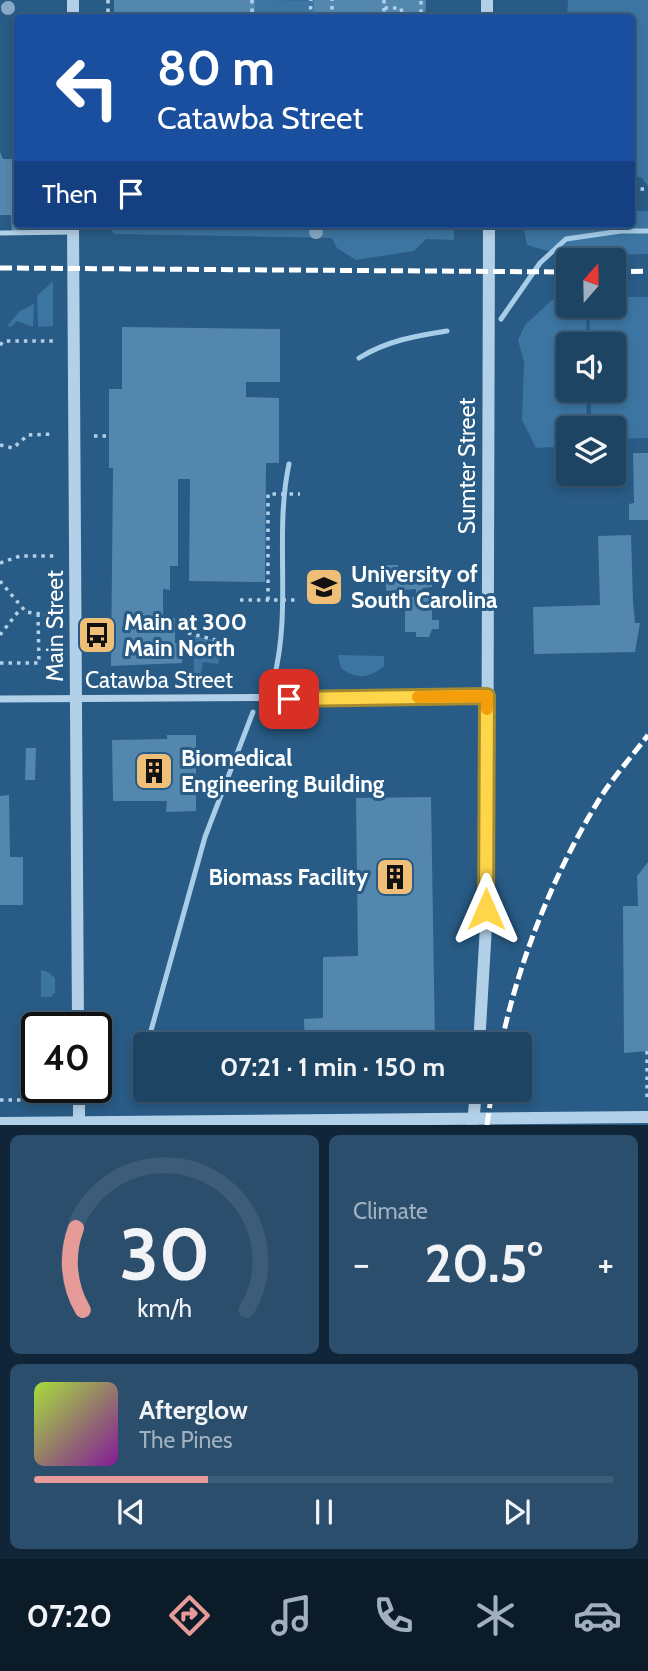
<!DOCTYPE html>
<meta charset="utf-8">
<style>
body{margin:0;font-family:Cabin,sans-serif;background:#2b4e6d;color:#f1f3f6;height:100vh;display:flex;flex-direction:column;font-size:26px;white-space:nowrap}
*{box-sizing:border-box;margin:0}
p{font-size:23px;color:#a1b0bf}
.icon{flex:none;width:38px;height:38px;fill:none;stroke:currentColor;stroke-width:2;stroke-linecap:round;stroke-linejoin:round}
.map{position:relative;height:1125px;overflow:hidden}
.details{display:flex;flex-direction:column;gap:10px;padding:10px;background:#102537;flex:1}
.details>*{flex:none}
.banner{position:absolute;left:14px;top:14px;width:621px;height:214px;border-radius:7px;box-shadow:0 4px 10px #0003,0 0 0 2px #3c5c78;background:#1a4fa0;color:#fff;overflow:hidden}
.needle{width:46px;rotate:20deg}
.controls{position:absolute;left:556px;top:248px;display:grid;gap:14px}
.controls a{display:grid;place-items:center;width:70px;height:70px;border-radius:7px;background:#1e4464;box-shadow:0 4px 10px #0003,0 0 0 2px #3c5c78;font-size:35px}
.speed{position:absolute;left:21px;top:1012px;display:flex;gap:14px;font-size:35px;font-weight:700;text-align:center}
.speed>*{display:grid;place-content:center;width:91px;height:91px;border-radius:50%;background:#1e4464;box-shadow:0 4px 10px #0003,0 0 0 2px #3c5c78;line-height:1}
.speed .limit{border:4px solid #111;border-radius:10px;background:#fff;color:#111}
.pin{position:absolute;display:grid;place-items:center;width:60px;height:60px;color:#fff;margin:-30px;border-radius:14px;box-shadow:0 4px 10px #0006}
.me{position:absolute;width:77px;margin:-38px;rotate:0deg;stroke-linejoin:round;filter:drop-shadow(0 0 5px #0008)}
.turn{display:flex;align-items:center;gap:24px;height:147px;padding:0 28px;font-size:32px}
.turn .icon{width:91px;height:91px;stroke-width:2.5}
.turn b{display:block;font-size:49px;line-height:60px}
.then{display:flex;align-items:center;height:66px;padding:0 28px;background:#0003;gap:14px;font-size:26px}
.big{font-size:52px;font-weight:700;line-height:1.1}
.details .widget{flex:1;display:flex;flex-direction:column;justify-content:center;gap:10px;min-width:0;padding:0 24px;border-radius:10px;background:#2b4e6d}
.details .dial{align-items:center;gap:0}
.dial svg{height:182px;overflow:visible;fill:none;stroke:#3c5c78;stroke-width:7;stroke-linecap:round;text-anchor:middle}
.dial text{fill:#f1f3f6;stroke:none}
.song{display:flex;align-items:center;gap:21px}
.cover{width:84px;height:84px;border-radius:10px;background:linear-gradient(135deg,hsl(80 70% 55%),hsl(290 70% 35%))}
.played{height:7px;border-radius:4px;background:linear-gradient(90deg,#e69b98 30%,#3c5c78 30%)}
.keys{display:flex;justify-content:space-around;direction:ltr}
.heat{display:flex;justify-content:space-between;align-items:center;font-size:38px;direction:ltr}
.details .tiles{flex:1;display:grid;gap:10px;grid-template-columns:1fr 1fr}
.widget:last-child{grid-column:span 2}
.trip{position:absolute;left:133px;top:1032px;width:399px;height:70px;border-radius:7px;background:#1e4464;box-shadow:0 4px 10px #0003,0 0 0 2px #3c5c78;font-weight:700;line-height:70px;text-align:center}
.tabs{display:flex;height:112px;justify-content:space-around;align-items:center;background:#0c1b28;color:#a1b0bf}
.tabs .icon{width:49px;height:49px}
.tabs .current{color:#e69b98}
.tabs b{font-size:32px;color:#f1f3f6}
.map>svg:first-child{display:block}
.green{fill:#3c75a1}
.lines{fill:none;stroke-linecap:round;stroke-linejoin:round}
.stream{stroke:#a7cde8;stroke-width:5}
.building{fill:#5487ae}
.path{stroke:#b2d0e7;stroke-width:3.5;stroke-dasharray:3.5 5;stroke-linecap:butt}
.service{stroke:#b2d0e7;stroke-width:5}
.minor{stroke:#b2d0e7;stroke-width:7}
.tertiary{stroke:#b2d0e7;stroke-width:12}
.rail{stroke:#fff;stroke-width:5;stroke-dasharray:12 5;stroke-linecap:butt}
.tree{fill:#87a9c3}
.route-casing{stroke:#a68a30;stroke-width:18}
.route{stroke:#ffd54a;stroke-width:12}
.slow{stroke:#f59e0b;stroke-width:12}
.labels{text-anchor:middle;stroke-width:6;stroke-linejoin:round;paint-order:stroke}
.street-label{font-size:23px;fill:#fff;stroke:#285b85}
.poi-label{font-size:23px;font-weight:bold;fill:#fff;stroke:#285b85;text-anchor:start}
</style>
<div class="map">
<svg width="648" height="1125" viewBox="0 0 648 1125">
<rect width="100%" height="100%" fill="#285b85"/>
<!-- green -->
<path class="green" d="M255,0L426,1L425,17L255,18Z
M568,0H648V186L642,178L632,175V18L567,17Z
M632,211H648V254L561,255L527,245L523,224H632Z
M107,224H454V240L426,239L414,251L356,260L337,248L332,238L114,234Z
M53,281V326L38,327L37,296Z
M614,297H648V438L614,439V429H591V390H614V345H590L589,306H614Z
M552,300L583,307L587,318L586,345H569V390H586L587,429H569V453L552,447L536,448L522,420L524,362L518,340L525,325Z
M34,304L33,327L17,321L11,327L7,326L20,311Z
M193,636L218,641L221,650L218,664L203,662L201,675H194Z
M338,655L384,656V666C371,678 355,680 341,668Z
M41,970L48,972L55,978V993L51,997H41Z"/>
<g class="lines">
<!-- stream -->
<path class="stream" d="M501,319L540,263L566,239L621,231H648
M359,358C386,341 415,336 447,331
M274,678C292,608 274,534 289,464
M147,1045L205,837L253,712
M138,1075L145,1051"/>
</g>
<!-- building -->
<path class="building" d="M114,0H255V18H114Z
M314,0H426L425,18H313Z
M0,152L3,159H14L18,224H30V235H12L11,215H0Z
M122,327L280,329V382H246V397L279,398V463H266L265,582L189,581L190,479H178V566H170V590L163,589V618H175V643H182V663L111,666L113,468H109V389H122Z
M633,453H648V520H629V504L634,503Z
M631,535L633,602L635,623H640L635,652L534,654L533,607L600,605L598,536Z
M385,565H398V570H405V576H426V570H432V587L423,588V597H432V620H439V629H432L429,637H416V632H405V597H416V589L386,591Z
M167,735H196V811L166,812L167,801H113L112,740L167,739Z
M26,748H36L35,780H25Z
M9,795L10,857H23V905H0V796Z
M431,797L435,1045H305L304,1019L323,1018V957L358,956L356,798Z
M648,862V1051L624,1053L623,906H638L637,876Z"/>
<g class="lines">
<!-- path -->
<path class="path" d="M108,0V18
M252,0V18
M384,0V8H401L403,18
M421,1V18
M3 8a5 5 0 1 1 10 0a5 5 0 1 1-10 0Z
M384,8V18
M310,18L311,0
M332,18V0
M632,189H648
M102,228L131,224
M0,345L4,341H53
M94,436H109
M0,445L13,448L28,435L54,434
M0,563L20,556H55
M0,581L26,612L55,616
M240,600H299
M268,600V494H300
M188,633L228,643
M0,635L21,608
M0,663H39L38,615
M647,1051V1099
M100,1096L111,1095
M0,1100H34L57,1096"/>
<!-- service -->
<path class="service" d="M0,233L74,232"/>
<!-- minor -->
<path class="minor" d="M0,699L487,696"/>
<!-- tertiary -->
<path class="tertiary" d="M73,0V18
M487,0V18
M73,224L78,1027
M479,1045L487,909L489,224
M79,1087V1122
M0,1123L648,1117
M473,1125L476,1090"/>
<!-- rail -->
<path class="rail" d="M0,268L569,272
M614,272L648,271
M501,1045C519,959 555,870 602,795C616,774 633,755 648,735
M487,1125L492,1090"/>
</g>
<!-- trees -->
<g class="tree">
<circle cx="8" cy="8" r="7"/>
<circle cx="316" cy="232" r="7"/>
</g>
<g class="lines">
<defs>
<path id="route" d="M289,699L487,696L486,909"/>
</defs>
<!-- route casing -->
<use href="#route" class="route-casing"/>
<!-- route -->
<use href="#route" class="route"/>
<!-- slow -->
<path class="slow" d="M418,697L487,696V709"/>
</g>
<!-- icons -->
<defs>
<symbol id="university-square" viewBox="-11 -11 22 22"><rect x="-9" y="-9" width="18" height="18" rx="4" fill="#efbf78" stroke="#285b85"/><path d="M0-5L7-2L0 1L-7-2ZM-4 1L0 2.5L4 1V4Q0 6-4 4Z" fill="#111"/></symbol>
<symbol id="bus-square" viewBox="-11 -11 22 22"><rect x="-9" y="-9" width="18" height="18" rx="4" fill="#efbf78" stroke="#285b85"/><path d="M-5-6H5V4H4V6H2V4H-2V6H-4V4H-5ZM-3.5-4V0h7V-4ZM-3.5 1.2v1.5H-2V1.2ZM2 1.2v1.5H3.5V1.2Z" fill="#111"/></symbol>
<symbol id="building-square" viewBox="-11 -11 22 22"><rect x="-9" y="-9" width="18" height="18" rx="4" fill="#efbf78" stroke="#285b85"/><path d="M-4-6H4V6H1V3H-1V6H-4ZM-2.5-4.3h1.7v1.8h-1.7ZM.8-4.3h1.7v1.8H.8ZM-2.5-1h1.7V.8h-1.7ZM.8-1h1.7V.8H.8Z" fill="#111"/></symbol>
</defs>
<g fill-rule="evenodd">
<use href="#university-square" x="302" y="565" width="44" height="44"/>
<use href="#bus-square" x="75" y="613" width="44" height="44"/>
<use href="#building-square" x="132" y="749" width="44" height="44"/>
<use href="#building-square" x="373" y="855" width="44" height="44"/>
</g>
<g class="labels">
<!-- street labels -->
<g class="street-label">
<text transform="translate(467 466) rotate(-90)" y="8">Sumter Street</text>
<text transform="translate(55 626) rotate(-90)" y="8">Main Street</text>
<text x="159" y="688">Catawba Street</text>
</g>
<!-- poi labels -->
<g class="poi-label">
<text x="351" y="582">University of<tspan x="351" dy="26">South Carolina</tspan></text>
<text x="124" y="630">Main at 300<tspan x="124" dy="26">Main North</tspan></text>
<text x="181" y="766">Biomedical<tspan x="181" dy="26">Engineering Building</tspan></text>
<text x="368" y="885" text-anchor="end">Biomass Facility</text>
</g>
</g>
</svg>
<div class="controls">
<a><svg class="needle" viewBox="-14 -14 28 28"><path d="M0-13l5 13h-10z" fill="#e53935"/><path d="M0 13l5-13h-10z" fill="#a1b0bf"/></svg></a>
<a><svg class="icon" aria-label="sound" viewBox="0 0 24 24"><path d="M4 9h4l5-4v14l-5-4H4zM17 9q2 3 0 6"/></svg></a>
<a><svg class="icon" aria-label="layers" viewBox="0 0 24 24"><path d="M12 4l9 5-9 5-9-5zM3 14l9 5 9-5"/></svg></a>
</div>
<div class="speed"><div class="limit">40</div></div>
<div class="pin" style="left:289px;top:699px;background:#d93025"><svg class="icon" aria-label="arrive" viewBox="0 0 24 24"><path d="M6 21V4h12l-3 4 3 4H6"/></svg></div>
<svg class="me" style="left:486px;top:909px" viewBox="-20 -20 40 40"><path d="M0-17L14 15 0 8-14 15z" fill="#ffd54a" stroke="#fff" stroke-width="4"/></svg>
<div class="trip">07:21 · 1 min · 150 m</div>
<div class="banner">
<div class="turn"><svg class="icon" aria-label="left" viewBox="0 0 24 24"><path d="M17 20v-9H6M10 6l-5 5 5 5"/></svg><div><b>80 m</b>Catawba Street</div></div>
<div class="then">Then<svg class="icon" aria-label="arrive" viewBox="0 0 24 24"><path d="M6 21V4h12l-3 4 3 4H6"/></svg></div>
</div>
</div>
<section class="details">
<div class="tiles">
<div class="widget dial"><svg viewBox="0 0 100 80">
<path d="M14 69A42 42 0 1 1 86 69"/>
<path d="M14 69A42 42 0 0 1 11 33" stroke="#e69b98"/>
<text x="50" y="56" font-size="32" font-weight="700">30</text>
<text x="50" y="72" font-size="11">km/h</text>
</svg></div>
<div class="widget"><p>Climate</p>
<div class="heat"><a>−</a><b class="big">20.5°</b><a>+</a></div>
</div>
<div class="widget">
<div class="song"><i class="cover"></i><div><b>Afterglow</b><p>The Pines</p></div></div>
<div class="played"></div>
<div class="keys"><svg class="icon" aria-label="previous" viewBox="0 0 24 24"><path d="M18 5L8 12l10 7zM5 5v14"/></svg><svg class="icon" aria-label="pause" viewBox="0 0 24 24"><path d="M8 5v14M16 5v14"/></svg><svg class="icon" aria-label="next" viewBox="0 0 24 24"><path d="M6 5l10 7-10 7zM19 5v14"/></svg></div>
</div>
</div>
</section>
<nav class="tabs">
<b>07:20</b>
<svg class="icon current" aria-label="directions" viewBox="0 0 24 24"><path d="M12 3l9 9-9 9-9-9zM9 14v-3h6M13 9l2 2-2 2"/></svg>
<svg class="icon" aria-label="music" viewBox="0 0 24 24"><path d="M9 18V5l10-2v13"/><circle cx="6" cy="18" r="3"/><circle cx="16" cy="16" r="3"/></svg>
<svg class="icon" aria-label="phone" viewBox="0 0 24 24"><path d="M5 4h4l2 5-3 2q2 4 5 5l2-3 5 2v4C11 20 4 13 5 4z"/></svg>
<svg class="icon" aria-label="climate" viewBox="0 0 24 24"><path d="M12 3v18M4 7l16 10M4 17L20 7"/></svg>
<svg class="icon" aria-label="car" viewBox="0 0 24 24"><path d="M5 17H2v-5l4-1 3-4h7l3 4 3 1v5h-3M9 17h6M6 11h13"/><circle cx="7" cy="17" r="2"/><circle cx="17" cy="17" r="2"/></svg>
</nav>
